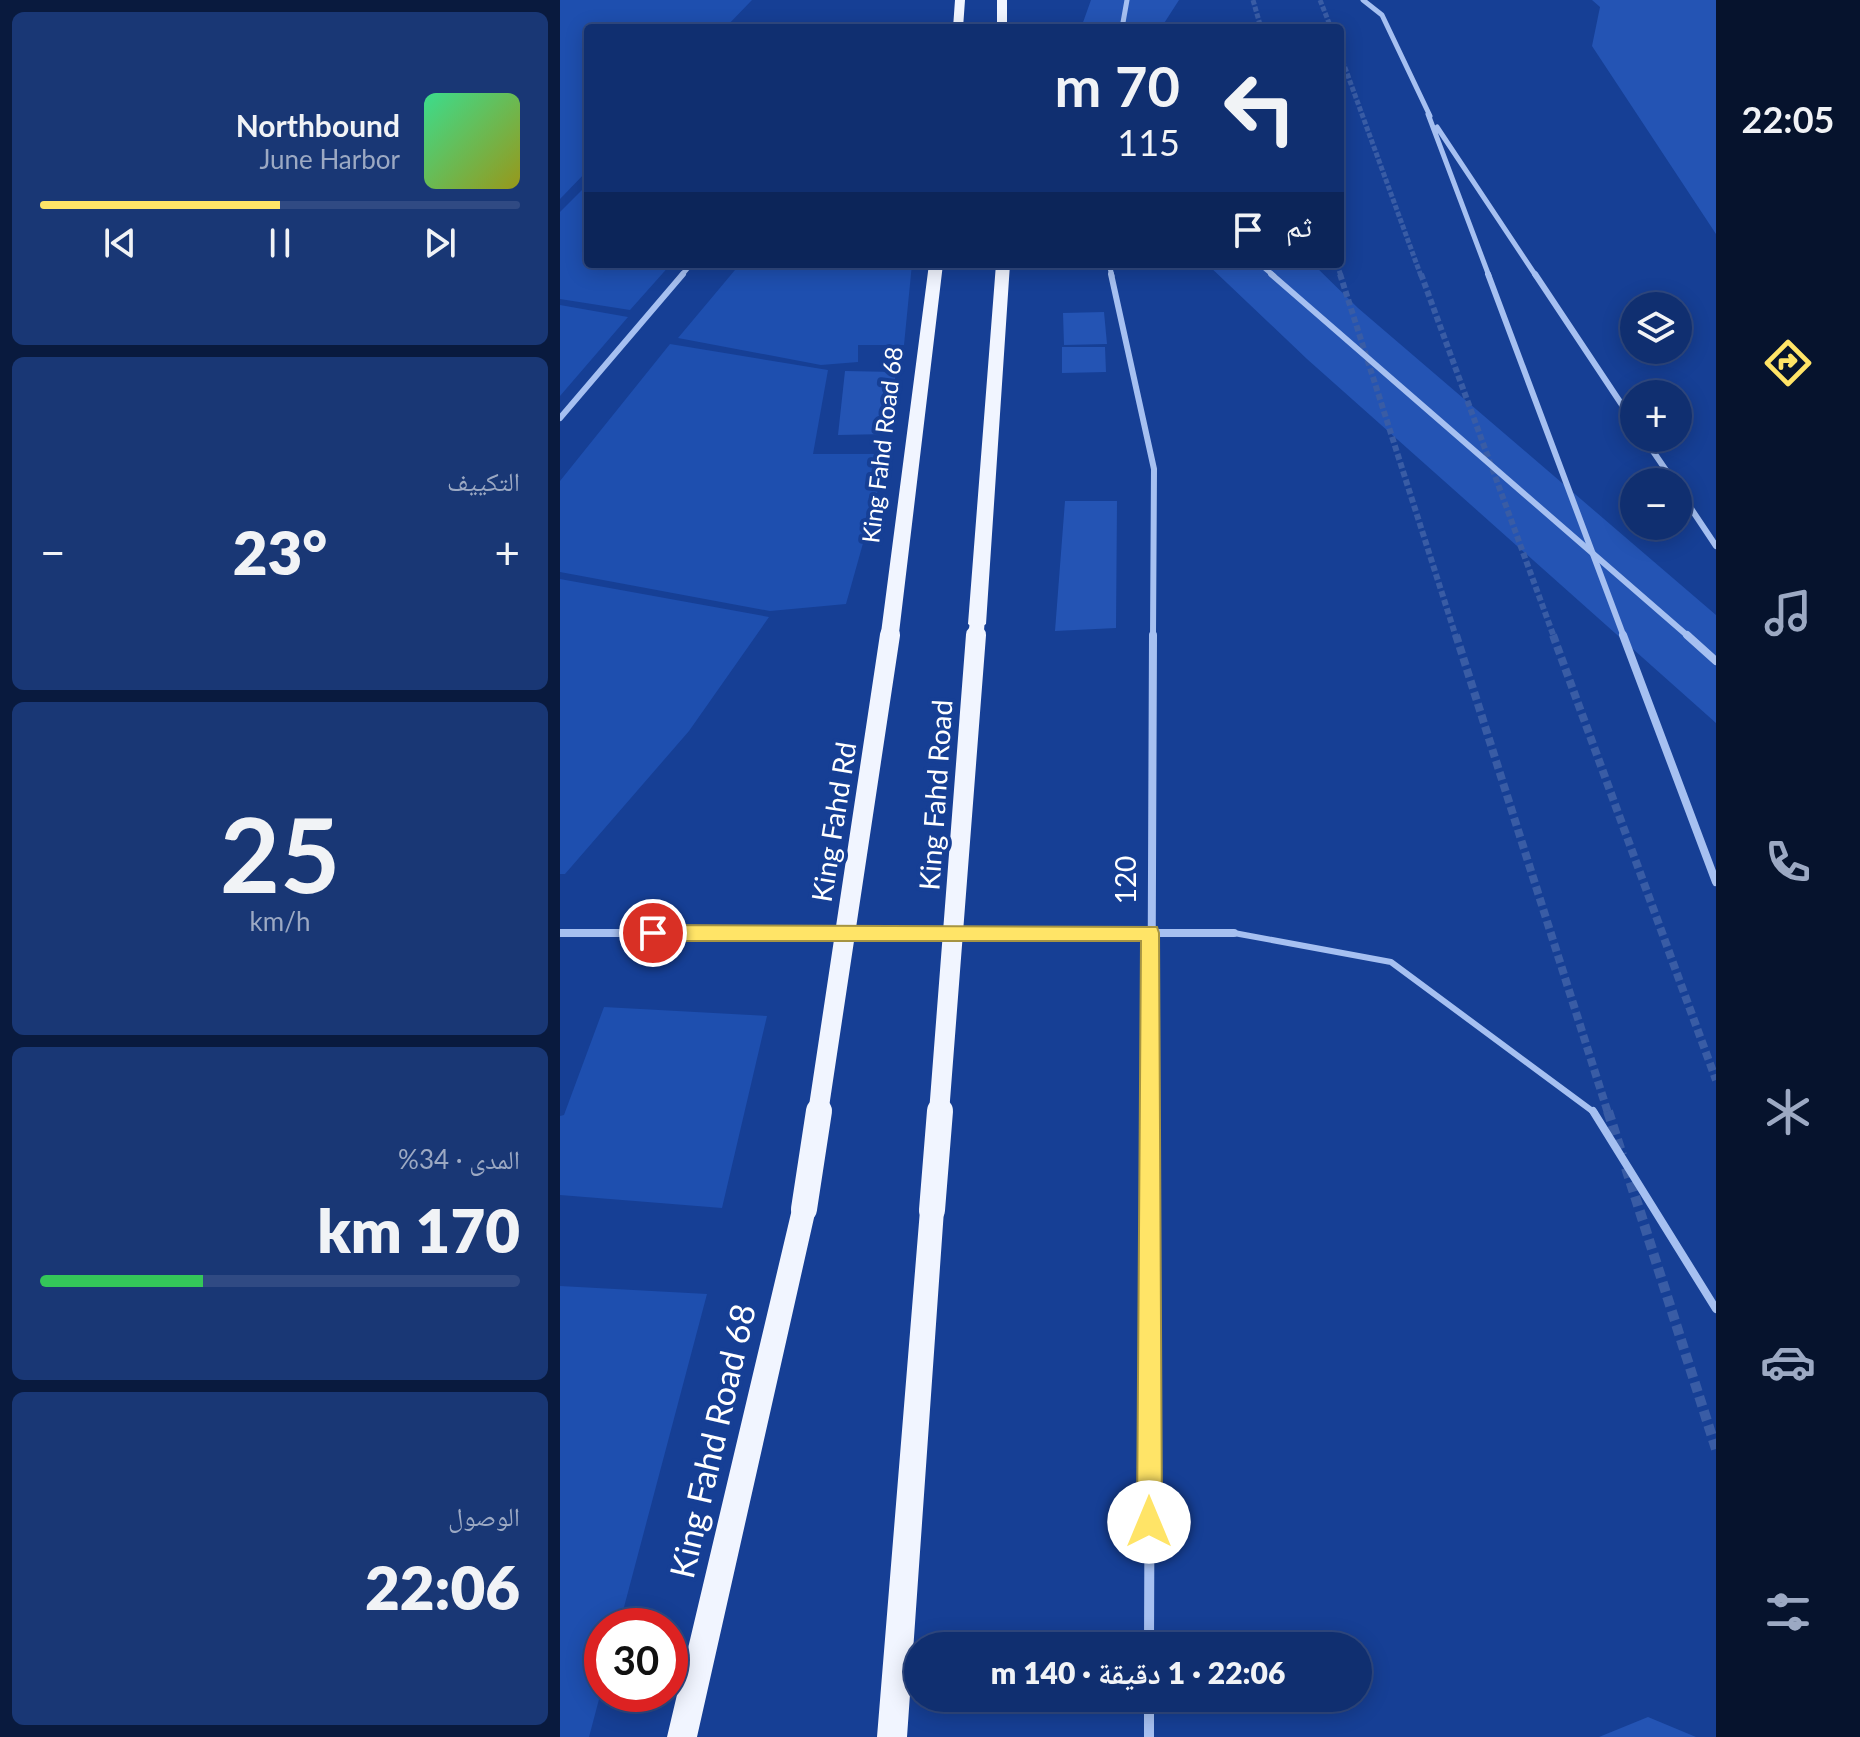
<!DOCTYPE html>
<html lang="ar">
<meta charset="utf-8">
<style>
body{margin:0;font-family:Lato,"Noto Naskh Arabic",sans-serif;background:#193775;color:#f1f3f6;direction:rtl;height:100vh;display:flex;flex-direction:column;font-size:30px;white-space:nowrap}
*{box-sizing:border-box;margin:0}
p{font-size:26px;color:#9ca9c3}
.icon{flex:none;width:44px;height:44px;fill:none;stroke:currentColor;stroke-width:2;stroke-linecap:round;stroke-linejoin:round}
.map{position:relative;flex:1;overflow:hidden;direction:ltr}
.side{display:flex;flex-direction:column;gap:12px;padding:12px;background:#091a3e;width:560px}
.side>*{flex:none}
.top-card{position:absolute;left:24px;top:24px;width:760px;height:244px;border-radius:8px;box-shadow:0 4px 20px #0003,0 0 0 2px #304a83;direction:rtl;background:#102f70;color:#f1f3f6;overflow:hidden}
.tools{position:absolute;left:1060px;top:292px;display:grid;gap:16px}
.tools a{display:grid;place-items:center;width:72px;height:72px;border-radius:50%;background:#102f70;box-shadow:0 4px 20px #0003,0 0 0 2px #304a83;font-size:40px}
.speed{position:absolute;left:24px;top:1608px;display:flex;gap:16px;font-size:40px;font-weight:700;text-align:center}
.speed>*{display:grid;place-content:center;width:104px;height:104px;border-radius:50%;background:#102f70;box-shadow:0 4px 20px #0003,0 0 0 2px #304a83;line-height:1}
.speed .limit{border:12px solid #d22;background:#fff;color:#111}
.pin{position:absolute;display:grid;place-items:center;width:68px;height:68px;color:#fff;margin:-34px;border:4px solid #fff;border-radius:50%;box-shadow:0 2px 8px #0007}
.me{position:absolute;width:88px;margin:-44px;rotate:0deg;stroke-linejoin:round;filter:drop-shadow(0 0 6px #0008)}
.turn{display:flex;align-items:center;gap:28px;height:168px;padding:0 32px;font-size:36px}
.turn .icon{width:104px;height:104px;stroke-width:2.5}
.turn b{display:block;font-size:56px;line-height:68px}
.then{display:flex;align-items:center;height:76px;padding:0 32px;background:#0003;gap:16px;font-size:30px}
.big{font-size:60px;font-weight:800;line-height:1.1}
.side .card{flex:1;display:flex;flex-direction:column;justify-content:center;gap:12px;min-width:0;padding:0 28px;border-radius:12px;background:#193775}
.side .dial{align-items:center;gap:0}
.dial b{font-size:104px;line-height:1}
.song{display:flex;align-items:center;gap:24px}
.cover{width:96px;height:96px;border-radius:12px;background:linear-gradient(135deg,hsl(150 70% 55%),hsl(60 70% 35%))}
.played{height:8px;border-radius:4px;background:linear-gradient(90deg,#ffe467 50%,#304a83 50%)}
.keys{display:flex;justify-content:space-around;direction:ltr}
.heat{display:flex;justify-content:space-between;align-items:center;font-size:44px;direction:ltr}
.charge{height:12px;border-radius:6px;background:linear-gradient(90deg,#34c759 34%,#304a83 0)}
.trip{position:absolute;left:344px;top:1632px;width:468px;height:80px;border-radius:40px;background:#102f70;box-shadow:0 4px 20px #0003,0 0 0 2px #304a83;font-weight:800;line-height:80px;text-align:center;direction:rtl}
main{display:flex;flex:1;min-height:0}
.menu{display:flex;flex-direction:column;width:144px;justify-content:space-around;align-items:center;background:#06132d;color:#9ca9c3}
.menu .icon{width:56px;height:56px}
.menu .selected{color:#ffe467}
.menu b{font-size:36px;color:#f1f3f6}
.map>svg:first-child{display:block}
.green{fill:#1e4faf}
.building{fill:#2454b4}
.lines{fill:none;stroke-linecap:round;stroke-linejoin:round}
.street-tunnel-far3{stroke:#395ca5;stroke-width:5;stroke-dasharray:5 2;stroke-linecap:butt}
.street-tunnel-far2{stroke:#395ca5;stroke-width:6;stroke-dasharray:6 3;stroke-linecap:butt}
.street-tunnel-far1{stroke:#395ca5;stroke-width:8;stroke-dasharray:8 4;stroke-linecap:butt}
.street-tunnel{stroke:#395ca5;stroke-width:10;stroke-dasharray:10 5;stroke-linecap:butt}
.lane-far1{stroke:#a6c0f1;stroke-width:6}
.lane{stroke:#a6c0f1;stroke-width:8}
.street-far3{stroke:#a6c0f1;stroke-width:5}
.street-far2{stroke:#a6c0f1;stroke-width:6}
.street-far1{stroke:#a6c0f1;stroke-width:8}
.street{stroke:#a6c0f1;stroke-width:10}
.primary{fill:#f1f5ff;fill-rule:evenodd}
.street-bridge-far2{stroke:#a6c0f1;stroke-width:5}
.street-bridge-far1{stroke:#a6c0f1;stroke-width:6}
.street-bridge{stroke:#a6c0f1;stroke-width:8}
.primary-bridge-far2{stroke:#f1f5ff;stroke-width:15}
.primary-bridge-far1{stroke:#f1f5ff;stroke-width:20}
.primary-bridge{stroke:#f1f5ff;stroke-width:26}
.route{fill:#ffe467;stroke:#a69443;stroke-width:2}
.labels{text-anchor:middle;stroke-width:8;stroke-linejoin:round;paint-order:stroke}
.far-street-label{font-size:24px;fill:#fff;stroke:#163f95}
.street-label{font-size:28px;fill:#fff;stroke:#163f95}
.near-street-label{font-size:34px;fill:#fff;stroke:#163f95}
</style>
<main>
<nav class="menu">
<b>22:05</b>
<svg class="icon selected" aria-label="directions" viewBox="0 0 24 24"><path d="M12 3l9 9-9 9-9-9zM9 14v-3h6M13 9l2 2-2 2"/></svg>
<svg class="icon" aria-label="music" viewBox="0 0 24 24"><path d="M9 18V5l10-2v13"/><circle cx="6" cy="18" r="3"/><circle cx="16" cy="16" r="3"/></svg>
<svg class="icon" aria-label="phone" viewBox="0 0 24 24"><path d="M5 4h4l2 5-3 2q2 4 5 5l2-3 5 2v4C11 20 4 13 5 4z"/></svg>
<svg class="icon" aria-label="climate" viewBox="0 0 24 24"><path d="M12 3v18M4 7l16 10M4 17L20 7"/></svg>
<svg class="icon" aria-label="car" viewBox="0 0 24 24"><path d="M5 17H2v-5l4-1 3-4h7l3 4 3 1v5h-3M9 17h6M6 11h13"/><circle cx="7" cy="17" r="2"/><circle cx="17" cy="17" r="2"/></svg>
<svg class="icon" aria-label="filters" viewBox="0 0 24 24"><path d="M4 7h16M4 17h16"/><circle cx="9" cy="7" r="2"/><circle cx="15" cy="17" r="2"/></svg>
</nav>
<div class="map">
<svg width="1156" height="1737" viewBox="0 0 1156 1737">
<rect width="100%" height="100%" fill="#163f95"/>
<!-- green -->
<path class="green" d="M0,0H192L165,28H28V170L0,199Z
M28,184V264H111L70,310L0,299V212Z
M180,264H352L344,345H298V362L261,365L118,338Z
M0,305L68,317L0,396Z
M110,344L268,370L253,454H328L286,604L210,611L0,572V481Z
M0,579L209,617L129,731L5,874H0Z
M44,1007L207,1016L162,1208L0,1195V1116L4,1115Z
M0,1286L147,1294L59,1626H42V1688L29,1737H0Z"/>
<!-- building -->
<path class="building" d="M531,0H619L601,28H521Z
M1032,0H1156V234L1032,46L1040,7Z
M647,264H753L798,308L1156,615V723L747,359Z
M544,312L547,344L504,345L503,313Z
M502,347H545L546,372L502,373Z
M285,371L336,372L327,434L278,435Z
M505,501H557L556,628L495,631Z
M1088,1717L1136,1737H1039Z"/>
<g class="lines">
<!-- street-tunnel-far3 -->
<path class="street-tunnel-far3" d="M693,0L701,28
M760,0L771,28
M780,54L861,276
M777,264L781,276"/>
<!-- street-tunnel-far2 -->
<path class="street-tunnel-far2" d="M780,274L896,637
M861,274L994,637"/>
<!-- street-tunnel-far1 -->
<path class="street-tunnel-far1" d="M896,635L1048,1113
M993,635L1156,1080"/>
<!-- street-tunnel -->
<path class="street-tunnel" d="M1048,1111L1062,1155
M1066,1168L1156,1449"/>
<!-- lane-far1 -->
<path class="lane-far1" d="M674,933L831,962L1035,1113"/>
<!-- lane -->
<path class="lane" d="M1033,1111L1156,1309"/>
<!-- street-far3 -->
<path class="street-far3" d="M803,0L822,15L870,116
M562,28L567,0
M868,114L929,276
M877,127L976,276
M549,264L552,276
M121,276L131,264"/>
<!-- street-far2 -->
<path class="street-far2" d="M551,274L594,469L593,637
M928,274L1064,637
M975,274L1074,423
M0,418L123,274
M1084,438L1114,482
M1118,489L1156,546"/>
<!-- street-far1 -->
<path class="street-far1" d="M1063,635L1156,882
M0,933H674
M591,1113L593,635"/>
<!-- street -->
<path class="street" d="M589,1646L591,1111
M589,1698V1737"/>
<!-- primary -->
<path class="primary" d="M395,0H405L403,28H393Z
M437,0H447V28H437Z
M369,264H383L339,633L330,639L321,633Z
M436,264H450L426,624L417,630L408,624Z
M244,1197L252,1201L256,1209L137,1737H107L232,1209L236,1201Z
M372,1198L380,1202L384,1210L347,1737H317L360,1210L364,1202Z"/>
<!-- street-bridge-far2 -->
<path class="street-bridge-far2" d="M700,264L714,276"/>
<!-- street-bridge-far1 -->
<path class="street-bridge-far1" d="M711,274L1129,637"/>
<!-- street-bridge -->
<path class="street-bridge" d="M1127,635L1156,661"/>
<!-- primary-bridge-far2 -->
<path class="primary-bridge-far2" d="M329,637L330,633
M416,637L417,624"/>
<!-- primary-bridge-far1 -->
<path class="primary-bridge-far1" d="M258,1113L330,635
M379,1113L416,635"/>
<!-- primary-bridge -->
<path class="primary-bridge" d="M244,1209L259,1111
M372,1210L380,1111"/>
</g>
<!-- route -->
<path class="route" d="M93,925L597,927L599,933L602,1522L598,1531L589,1535L580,1531L577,1522L581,941H93L87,939L84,933L87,927Z"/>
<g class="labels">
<!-- far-street labels -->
<g class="far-street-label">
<text transform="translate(323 445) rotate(-83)" y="8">King Fahd Road 68</text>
</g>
<!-- street labels -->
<g class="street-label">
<text transform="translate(376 795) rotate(-86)" y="10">King Fahd Road</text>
<text transform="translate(274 822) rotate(-81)" y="10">King Fahd Rd</text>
<text transform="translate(566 880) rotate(-90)" y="10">120</text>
</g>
<!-- near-street labels -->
<g class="near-street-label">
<text transform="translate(153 1441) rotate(-77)" y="12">King Fahd Road 68</text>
</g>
</g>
</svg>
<div class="tools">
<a><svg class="icon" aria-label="layers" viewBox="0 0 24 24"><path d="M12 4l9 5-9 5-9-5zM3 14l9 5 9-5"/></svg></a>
<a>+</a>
<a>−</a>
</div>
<div class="speed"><div class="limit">30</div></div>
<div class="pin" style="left:93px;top:933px;background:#d93025"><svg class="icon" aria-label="arrive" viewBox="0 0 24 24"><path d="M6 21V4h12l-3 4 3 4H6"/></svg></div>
<svg class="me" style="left:589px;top:1522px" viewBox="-20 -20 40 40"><circle r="19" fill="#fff"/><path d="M0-13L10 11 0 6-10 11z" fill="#ffe467"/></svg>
<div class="trip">22:06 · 1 دقيقة · 140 m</div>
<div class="top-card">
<div class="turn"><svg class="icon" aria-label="left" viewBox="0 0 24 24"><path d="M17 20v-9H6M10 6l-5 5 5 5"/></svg><div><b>70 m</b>115</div></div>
<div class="then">ثم<svg class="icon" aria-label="arrive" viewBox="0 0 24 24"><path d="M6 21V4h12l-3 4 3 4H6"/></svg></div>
</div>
</div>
<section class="side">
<div class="card">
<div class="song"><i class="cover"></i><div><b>Northbound</b><p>June Harbor</p></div></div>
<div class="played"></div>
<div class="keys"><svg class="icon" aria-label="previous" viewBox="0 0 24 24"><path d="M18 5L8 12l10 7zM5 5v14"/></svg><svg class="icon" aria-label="pause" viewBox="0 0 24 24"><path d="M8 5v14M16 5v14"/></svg><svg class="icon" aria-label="next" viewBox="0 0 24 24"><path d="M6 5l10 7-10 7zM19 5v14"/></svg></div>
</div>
<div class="card"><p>التكييف</p>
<div class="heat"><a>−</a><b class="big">23°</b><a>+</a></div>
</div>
<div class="card dial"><b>25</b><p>km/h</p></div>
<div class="card"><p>المدى · 34%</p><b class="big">170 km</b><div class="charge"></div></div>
<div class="card"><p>الوصول</p><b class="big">22:06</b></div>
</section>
</main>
